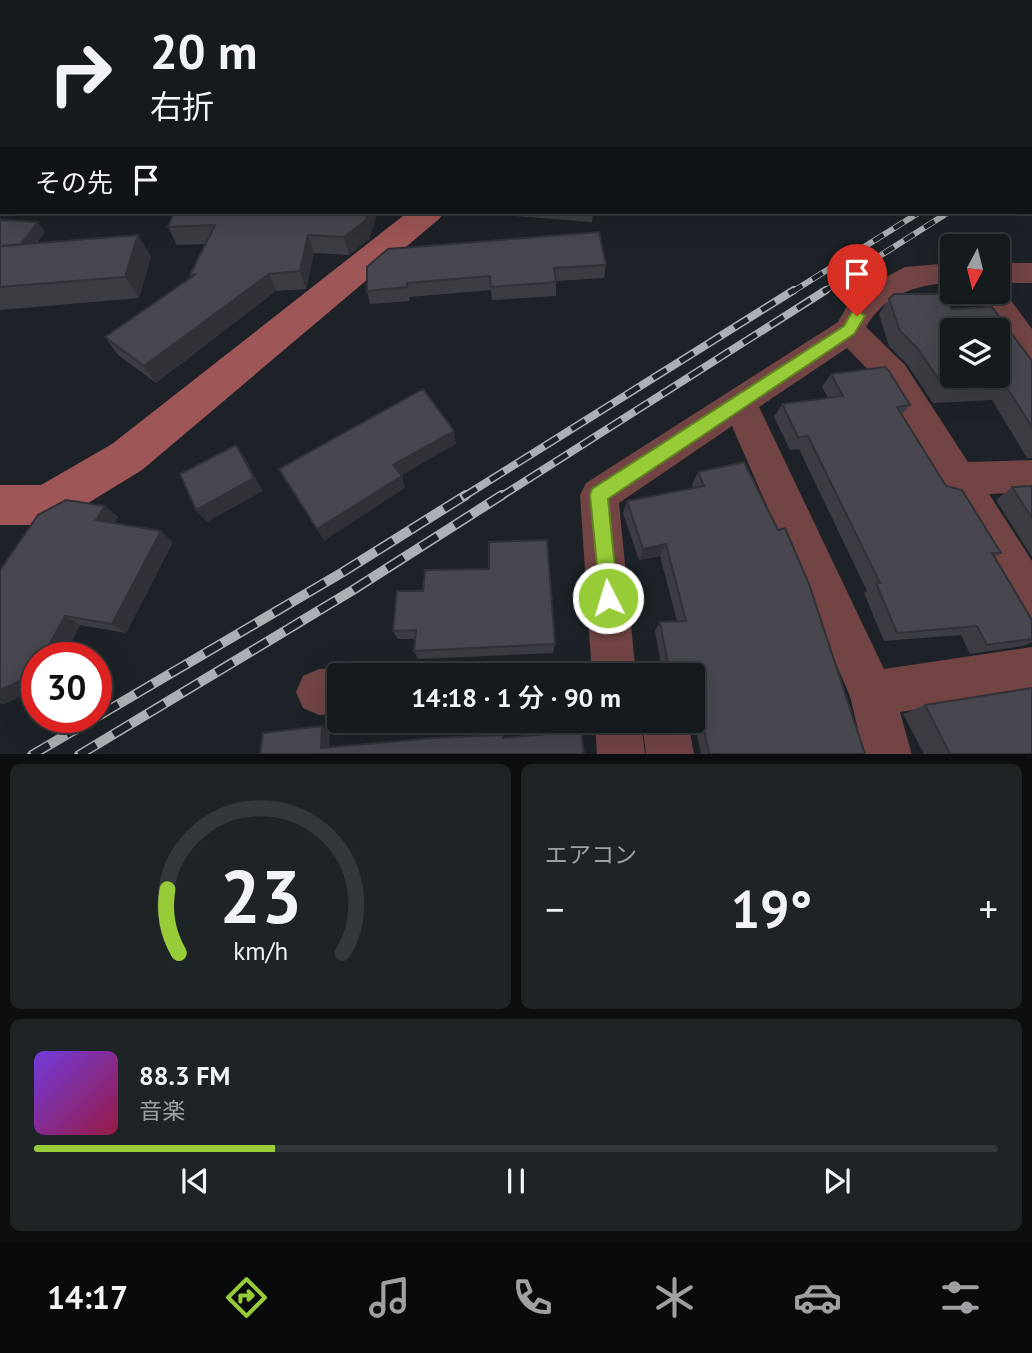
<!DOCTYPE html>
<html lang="ja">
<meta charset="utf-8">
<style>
body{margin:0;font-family:"PT Sans","Noto Sans JP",sans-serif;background:#1e2326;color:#f1f3f6;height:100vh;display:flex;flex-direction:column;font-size:26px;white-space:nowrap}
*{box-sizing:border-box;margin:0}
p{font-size:23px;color:#9da1a4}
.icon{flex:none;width:38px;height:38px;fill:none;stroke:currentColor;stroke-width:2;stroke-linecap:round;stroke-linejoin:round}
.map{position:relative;height:754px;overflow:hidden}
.details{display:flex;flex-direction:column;gap:10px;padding:10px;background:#0c0e10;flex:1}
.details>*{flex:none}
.top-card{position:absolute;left:0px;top:0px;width:1032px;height:214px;box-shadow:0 7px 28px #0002,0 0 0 2px #34383b;background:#151a1d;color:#f1f3f6;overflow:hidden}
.needle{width:46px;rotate:187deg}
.buttons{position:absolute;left:940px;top:234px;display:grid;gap:14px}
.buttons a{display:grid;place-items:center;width:70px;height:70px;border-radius:7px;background:#151a1d;box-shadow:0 7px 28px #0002,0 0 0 2px #34383b;font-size:35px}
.speed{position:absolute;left:21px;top:642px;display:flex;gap:14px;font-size:35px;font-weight:700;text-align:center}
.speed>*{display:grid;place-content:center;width:91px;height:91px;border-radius:50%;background:#151a1d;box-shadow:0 7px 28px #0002,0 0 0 2px #34383b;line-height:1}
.speed .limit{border:10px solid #d22;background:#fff;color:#111}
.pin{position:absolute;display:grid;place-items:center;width:60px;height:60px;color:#fff;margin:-72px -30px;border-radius:50% 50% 50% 0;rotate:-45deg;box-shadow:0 0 7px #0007}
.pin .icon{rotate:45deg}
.me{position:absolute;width:77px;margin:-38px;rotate:355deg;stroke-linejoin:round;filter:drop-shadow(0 0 5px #0008)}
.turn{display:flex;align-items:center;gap:24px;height:147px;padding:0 35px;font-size:32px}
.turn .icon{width:91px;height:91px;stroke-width:2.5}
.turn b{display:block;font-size:49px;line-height:60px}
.then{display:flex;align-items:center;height:66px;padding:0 35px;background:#0003;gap:14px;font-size:26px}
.big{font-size:52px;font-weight:600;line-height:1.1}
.details .widget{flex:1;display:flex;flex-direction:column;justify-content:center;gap:10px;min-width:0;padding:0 24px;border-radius:10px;background:#1e2326}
.details .dial{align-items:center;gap:0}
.dial svg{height:182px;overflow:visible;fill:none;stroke:#34383b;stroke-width:7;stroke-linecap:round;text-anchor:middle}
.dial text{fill:#f1f3f6;stroke:none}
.song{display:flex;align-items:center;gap:21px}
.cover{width:84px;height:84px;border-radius:10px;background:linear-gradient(135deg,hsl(260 70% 55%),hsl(340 70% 35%))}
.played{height:7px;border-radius:4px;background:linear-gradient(90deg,#97cc38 25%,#34383b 25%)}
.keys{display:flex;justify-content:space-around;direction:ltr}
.heat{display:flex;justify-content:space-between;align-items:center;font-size:38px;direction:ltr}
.details .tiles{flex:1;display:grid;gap:10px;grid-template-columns:1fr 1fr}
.widget:last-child{grid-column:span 2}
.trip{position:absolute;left:327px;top:663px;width:378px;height:70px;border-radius:7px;background:#151a1d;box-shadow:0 7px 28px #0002,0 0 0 2px #34383b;font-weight:600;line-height:70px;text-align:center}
.menu{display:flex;height:112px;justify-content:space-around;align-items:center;background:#080a0c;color:#9da1a4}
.menu .icon{width:49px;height:49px}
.menu .selected{color:#97cc38}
.menu b{font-size:32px;color:#f1f3f6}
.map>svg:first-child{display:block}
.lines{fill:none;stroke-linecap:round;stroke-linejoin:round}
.street{fill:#724444;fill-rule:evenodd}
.secondary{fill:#9e5656;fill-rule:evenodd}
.rail-far2-casing{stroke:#abb0b4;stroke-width:6}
.rail-far1-casing{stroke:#abb0b4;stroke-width:8}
.rail-casing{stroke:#abb0b4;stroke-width:10}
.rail-far2{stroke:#1c2227;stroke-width:4.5;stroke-dasharray:12;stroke-linecap:butt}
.rail-far1{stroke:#1c2227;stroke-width:5;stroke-dasharray:16;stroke-linecap:butt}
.rail{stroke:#1c2227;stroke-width:7;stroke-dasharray:20;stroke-linecap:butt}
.wall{fill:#3e3c43}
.shaded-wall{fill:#323137}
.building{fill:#48464e;stroke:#323137;stroke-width:2;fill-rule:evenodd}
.route{fill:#97cc38;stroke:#628524;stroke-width:2}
</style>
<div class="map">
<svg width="1032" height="755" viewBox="0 0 1032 755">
<rect width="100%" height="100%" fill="#1c2227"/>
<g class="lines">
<!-- street -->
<path class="street" d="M0,20H2V32H0Z
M952,263V283C916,284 884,295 866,327L905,365L968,462L1032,460V492L989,494L1032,561V619L1017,613L881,383L847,348L759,407L884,669L1032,647V691L900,712L912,755H864L850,696L732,426L619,503L636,676H592L580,495L586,483L838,322L854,294L905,267Z
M998,263H1032V283H998L1032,329V368L1021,364L976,292H998Z
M340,668L356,676H340V714L319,715L303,708L296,692L303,676L319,669Z
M595,721H641L645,755H597Z
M642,721H688L694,755H646Z"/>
<!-- secondary -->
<path class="secondary" d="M648,0H670L647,2Z
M895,0H921L922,2H896Z
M0,48H2L0,63Z
M0,166H2L0,186Z
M408,212H444L439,219L142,470L62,519L46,525H0V485H41L112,444Z"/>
<defs>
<path id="rail-far2" d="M792,292L920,212
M823,292L949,212"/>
<path id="rail-far1" d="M463,497L794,290
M500,497L826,290"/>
<path id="rail" d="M32,755L343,572L466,495
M79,755L353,590L502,495"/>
</defs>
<!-- rail-far2 casing -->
<use href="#rail-far2" class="rail-far2-casing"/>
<!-- rail-far1 casing -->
<use href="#rail-far1" class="rail-far1-casing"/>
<!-- rail casing -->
<use href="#rail" class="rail-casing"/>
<!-- rail-far2 -->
<use href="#rail-far2" class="rail-far2"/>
<!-- rail-far1 -->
<use href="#rail-far1" class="rail-far1"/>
<!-- rail -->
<use href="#rail" class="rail"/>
</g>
<!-- wall -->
<path class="wall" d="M221,0H632V2H223Z
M174,212L369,239L349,255L314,253L306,289L276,291L156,383L118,355L105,337L191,277L190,275L205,244L177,245L168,227Z
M501,212H593L592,222L501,215Z
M0,220L45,232L37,243L138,235L151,257L139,298L0,310Z
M606,265L604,278L556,281V296L492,300L491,290L409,297L410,301L370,304L367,291V267Z
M889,299L951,309L1032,361V458H1027L992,400L933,403L907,364L889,346L879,314Z
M831,374L910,405L902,414L946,486L1001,553L995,557L1032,620V642L1023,646L970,654L961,635L884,641L864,593L867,591L799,449L790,450L774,417L782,404L828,398L822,387Z
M698,472L865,754H701L693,716V676H663L655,631L660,622L677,621L660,556L639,560L623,513L627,501L693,488L692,484Z
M1032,486V557L996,500L1012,487Z
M105,506L118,517L114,523L173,542L126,633L80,625L64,658H37V689L4,704L0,703V570Z
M397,591L555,644L553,653L418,659L414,651L415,639H398L393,631Z
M925,705L1032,754H924L903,714Z"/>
<!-- shaded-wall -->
<path class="shaded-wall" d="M368,212H378L369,239L349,255L344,237Z
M38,222L45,232L21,263L13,253Z
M138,235L151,257L139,298L125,277Z
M308,235L314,253L306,289L300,271Z
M269,274L276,291L156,383L144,366Z
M454,431L456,444L397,478L393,465Z
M236,445L245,458L263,491L207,522L196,510Z
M402,476L405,488L324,541L317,529Z
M105,506L118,517L109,531L96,520Z
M161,531L173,542L126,633L112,624Z
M666,544L660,556L639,560L643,549Z
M65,616L80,625L64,658H42Z
M37,669V689L4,704L0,703V690Z
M322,726L330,731L329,753L321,748Z"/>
<!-- building -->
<path class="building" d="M0,0H17V2H2V13L0,14Z
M225,0H610V2H224Z
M938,0H1032V65H1031V2H933Z
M2,100V157H0V102Z
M174,212H368L365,221L344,237L308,235L300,271L269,274L144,366L105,337L196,274L190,275L215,225L168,227Z
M0,220L38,222L20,245L0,246Z
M599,232L606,265L554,268L556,282L491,287L490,276L407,283V287L367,291V267L388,249Z
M138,235L125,277L0,287V246Z
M894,294H945L951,309L992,307L1032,361V427L1006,386L945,389L918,349L900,331L889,299ZM952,331H998V376H952Z
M885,367L889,371L910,405L897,407L946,486L962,490L1001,553H992L1032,620V639L987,645L977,626L897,633L876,583H880L808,436L798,437L782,404L843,396L831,374Z
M423,389L454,431L393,465L402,476L317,529L279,469Z
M236,445L254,478L196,510L180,474Z
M744,462L778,530L785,528L809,584L865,754H709L693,673L670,674L660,622L686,621L666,544L643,549L627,501L704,486L698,472Z
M1032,486V518L1012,487Z
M66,500L105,506L96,520L161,531L112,624L65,616L42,658H37V669L33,675L0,690V570L38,515Z
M547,540L555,644L414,651L416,630L393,631L397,591H423L425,570L489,569V542Z
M1032,688V754H950L925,705Z
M322,726L321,748L434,738L503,735V738L581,731L584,754H260L263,733Z"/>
<!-- route -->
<path class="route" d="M857,310L865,316L854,334L608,499L618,598L615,605L608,608L601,605L590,495L592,489L844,326L852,312Z"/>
</svg>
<div class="buttons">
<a><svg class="needle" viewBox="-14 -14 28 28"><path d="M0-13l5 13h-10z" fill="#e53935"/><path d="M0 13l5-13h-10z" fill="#9da1a4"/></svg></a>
<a><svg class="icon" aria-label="layers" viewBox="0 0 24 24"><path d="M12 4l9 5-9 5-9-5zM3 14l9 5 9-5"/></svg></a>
</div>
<div class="speed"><div class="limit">30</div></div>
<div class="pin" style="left:857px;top:316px;background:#d93025"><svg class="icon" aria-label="arrive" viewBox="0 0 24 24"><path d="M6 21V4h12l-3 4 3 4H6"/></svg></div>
<svg class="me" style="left:608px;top:598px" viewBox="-20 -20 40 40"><circle r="17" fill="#97cc38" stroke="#fff" stroke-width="3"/><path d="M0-11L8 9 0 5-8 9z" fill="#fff"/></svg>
<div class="trip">14:18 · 1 分 · 90 m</div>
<div class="top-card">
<div class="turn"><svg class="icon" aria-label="right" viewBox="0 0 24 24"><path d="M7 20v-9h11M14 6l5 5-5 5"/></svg><div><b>20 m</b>右折</div></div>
<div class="then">その先<svg class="icon" aria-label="arrive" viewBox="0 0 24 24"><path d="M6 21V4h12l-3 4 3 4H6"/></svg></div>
</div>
</div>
<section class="details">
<div class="tiles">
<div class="widget dial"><svg viewBox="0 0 100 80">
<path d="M14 69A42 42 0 1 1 86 69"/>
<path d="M14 69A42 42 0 0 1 9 41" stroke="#97cc38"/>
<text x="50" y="56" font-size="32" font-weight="700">23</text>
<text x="50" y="72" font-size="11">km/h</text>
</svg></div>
<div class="widget"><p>エアコン</p>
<div class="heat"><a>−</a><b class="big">19°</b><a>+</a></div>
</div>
<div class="widget">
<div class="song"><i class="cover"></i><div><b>88.3 FM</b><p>音楽</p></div></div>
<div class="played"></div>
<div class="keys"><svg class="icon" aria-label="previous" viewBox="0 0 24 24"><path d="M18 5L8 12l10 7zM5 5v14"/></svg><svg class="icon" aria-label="pause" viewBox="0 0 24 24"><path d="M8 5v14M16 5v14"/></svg><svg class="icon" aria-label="next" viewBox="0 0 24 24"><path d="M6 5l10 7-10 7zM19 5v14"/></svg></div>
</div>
</div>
</section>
<nav class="menu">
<b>14:17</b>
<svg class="icon selected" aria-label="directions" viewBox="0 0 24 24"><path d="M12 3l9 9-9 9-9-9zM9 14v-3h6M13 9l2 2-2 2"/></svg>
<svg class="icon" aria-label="music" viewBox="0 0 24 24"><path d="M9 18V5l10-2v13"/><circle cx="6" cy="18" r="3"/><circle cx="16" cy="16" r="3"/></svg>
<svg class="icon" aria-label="phone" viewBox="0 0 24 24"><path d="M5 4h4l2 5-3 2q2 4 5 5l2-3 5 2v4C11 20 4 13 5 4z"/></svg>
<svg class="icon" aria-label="climate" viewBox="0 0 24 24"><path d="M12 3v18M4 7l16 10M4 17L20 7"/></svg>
<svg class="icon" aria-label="car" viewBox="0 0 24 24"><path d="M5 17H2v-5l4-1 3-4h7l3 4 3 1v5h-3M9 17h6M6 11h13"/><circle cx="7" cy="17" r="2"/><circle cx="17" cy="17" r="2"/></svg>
<svg class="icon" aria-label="filters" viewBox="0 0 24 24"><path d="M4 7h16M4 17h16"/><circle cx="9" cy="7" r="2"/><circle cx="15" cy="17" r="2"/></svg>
</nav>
